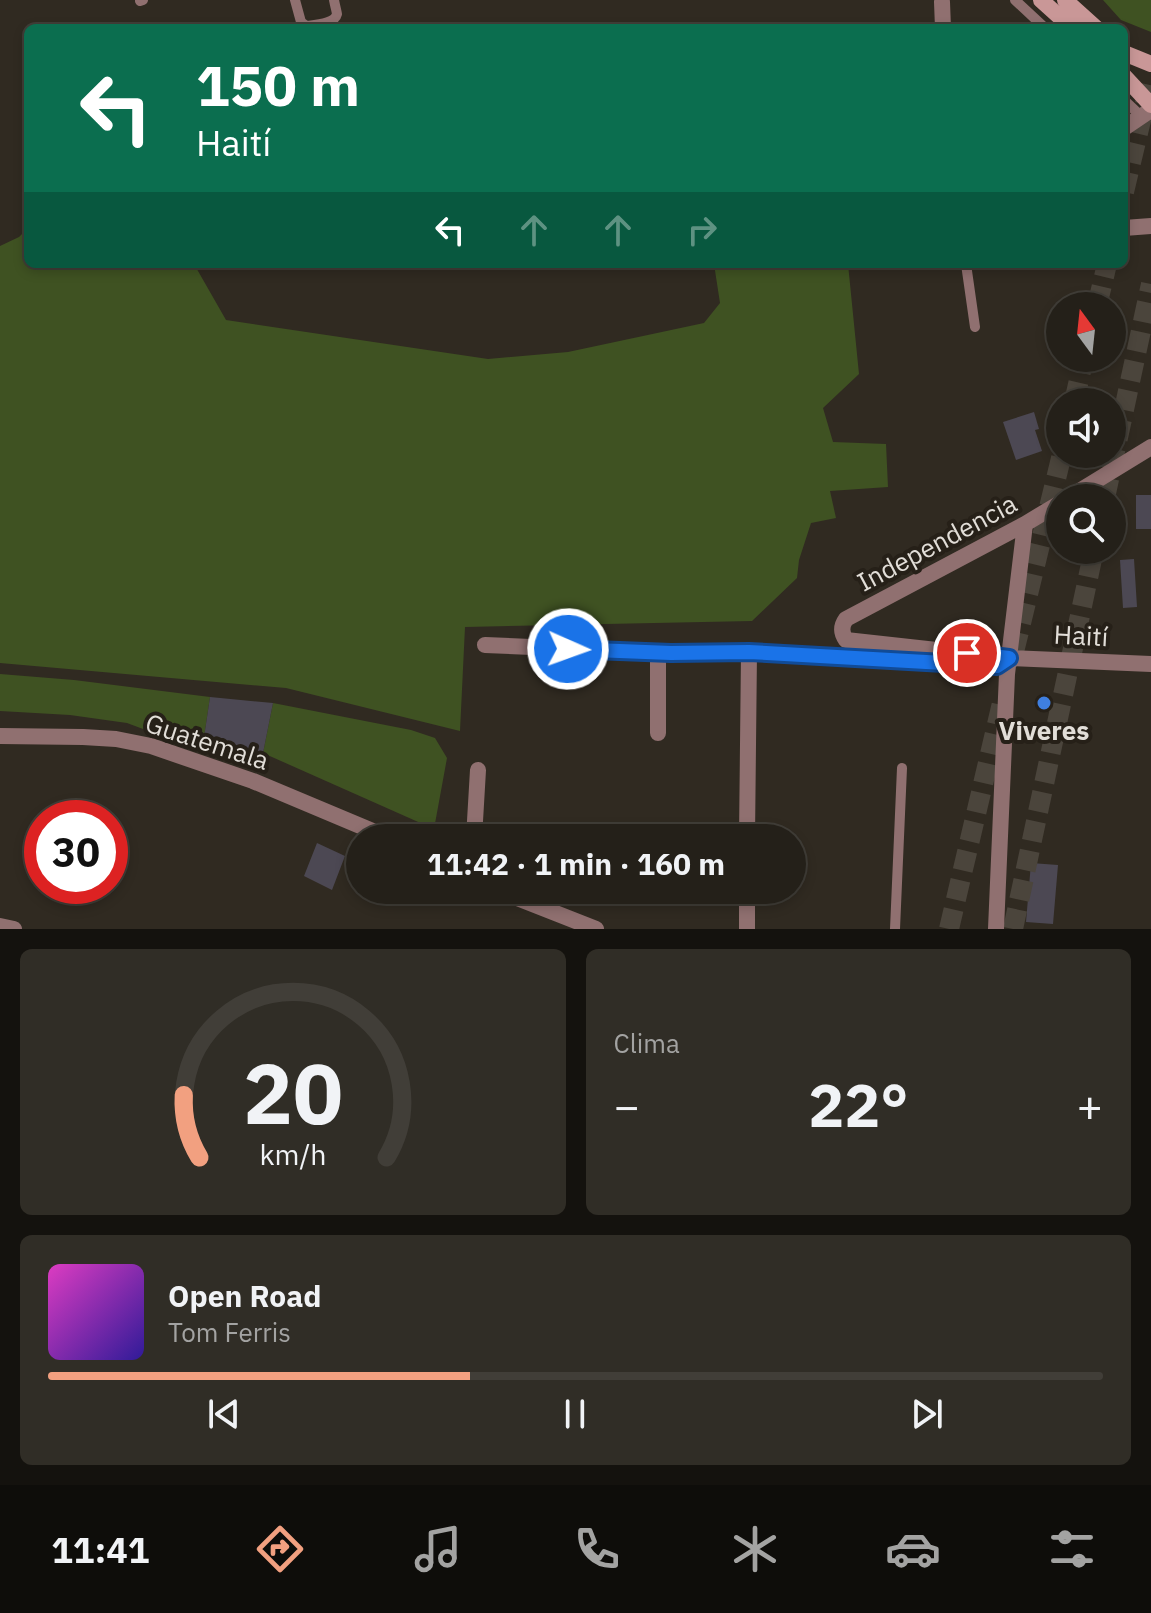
<!DOCTYPE html>
<html lang="es">
<meta charset="utf-8">
<style>
body{margin:0;font-family:"IBM Plex Sans",sans-serif;background:#302d26;color:#f1f3f6;height:100vh;display:flex;flex-direction:column;font-size:30px;white-space:nowrap}
*{box-sizing:border-box;margin:0}
p{font-size:26px;color:#a3a3a2}
.icon{flex:none;width:44px;height:44px;fill:none;stroke:currentColor;stroke-width:2;stroke-linecap:round;stroke-linejoin:round}
.map{position:relative;height:929px;overflow:hidden}
.side{display:flex;flex-direction:column;gap:20px;padding:20px;background:#14120e;flex:1}
.side>*{flex:none}
.top-card{position:absolute;left:24px;top:24px;width:1104px;height:244px;border-radius:12px;box-shadow:0 4px 12px #0003,0 0 0 2px #413e38;background:#0b6e4f;color:#fff;overflow:hidden}
.needle{width:52px;rotate:345deg}
.buttons{position:absolute;left:1046px;top:292px;display:grid;gap:16px}
.buttons a{display:grid;place-items:center;width:80px;height:80px;border-radius:50%;background:#242019;box-shadow:0 4px 12px #0003,0 0 0 2px #413e38;font-size:40px}
.speed{position:absolute;left:24px;top:800px;display:flex;gap:16px;font-size:40px;font-weight:700;text-align:center}
.speed>*{display:grid;place-content:center;width:104px;height:104px;border-radius:50%;background:#242019;box-shadow:0 4px 12px #0003,0 0 0 2px #413e38;line-height:1}
.speed .limit{border:12px solid #d22;background:#fff;color:#111}
.pin{position:absolute;display:grid;place-items:center;width:68px;height:68px;color:#fff;margin:-34px;border:4px solid #fff;border-radius:50%;box-shadow:0 2px 8px #0007}
.me{position:absolute;width:88px;margin:-44px;rotate:92deg;stroke-linejoin:round;filter:drop-shadow(0 0 6px #0008)}
.turn{display:flex;align-items:center;gap:28px;height:168px;padding:0 40px;font-size:36px}
.turn .icon{width:104px;height:104px;stroke-width:2.5}
.turn b{display:block;font-size:56px;line-height:68px}
.lanes{display:flex;align-items:center;height:76px;padding:0 40px;background:#0003;justify-content:center;gap:40px;direction:ltr}
.lanes .off{opacity:.35}
.big{font-size:60px;font-weight:700;line-height:1.1}
.side .tile{flex:1;display:flex;flex-direction:column;justify-content:center;gap:12px;min-width:0;padding:0 28px;border-radius:12px;background:#302d26}
.side .dial{align-items:center;gap:0}
.dial svg{height:208px;overflow:visible;fill:none;stroke:#413e38;stroke-width:7;stroke-linecap:round;text-anchor:middle}
.dial text{fill:#f1f3f6;stroke:none}
.song{display:flex;align-items:center;gap:24px}
.cover{width:96px;height:96px;border-radius:12px;background:linear-gradient(135deg,hsl(310 70% 55%),hsl(250 70% 35%))}
.played{height:8px;border-radius:4px;background:linear-gradient(90deg,#f2a080 40%,#413e38 40%)}
.keys{display:flex;justify-content:space-around;direction:ltr}
.heat{display:flex;justify-content:space-between;align-items:center;font-size:44px;direction:ltr}
.side .tiles{flex:1;display:grid;gap:20px;grid-template-columns:1fr 1fr}
.tile:last-child{grid-column:span 2}
.trip{position:absolute;left:346px;top:824px;width:460px;height:80px;border-radius:40px;background:#242019;box-shadow:0 4px 12px #0003,0 0 0 2px #413e38;font-weight:700;line-height:80px;text-align:center}
.dock{display:flex;height:128px;justify-content:space-around;align-items:center;background:#0e0d0a;color:#a3a3a2}
.dock .icon{width:56px;height:56px}
.dock .on{color:#f2a080}
.dock b{font-size:36px;color:#f1f3f6}
.map>svg:first-child{display:block}
.green{fill:#3f5222}
.building{fill:#4c4853}
.lines{fill:none;stroke-linecap:round;stroke-linejoin:round}
.primary-tunnel{stroke:#4b453c;stroke-width:20;stroke-dasharray:20 10;stroke-linecap:butt}
.lane{stroke:#907070;stroke-width:10}
.street{stroke:#907070;stroke-width:16}
.secondary{stroke:#c99797;stroke-width:16}
.route-casing{stroke:#114b97;stroke-width:20}
.route{stroke:#1a73e8;stroke-width:14}
.shop-dot{fill:#3f7fe0;stroke:#262018;stroke-width:3}
.labels{text-anchor:middle;stroke-width:8;stroke-linejoin:round;paint-order:stroke}
.street-label{font-size:26px;fill:#e2ded8;stroke:#262018}
.poi-label{font-size:26px;font-weight:bold;fill:#e2ded8;stroke:#262018}
</style>
<div class="map">
<svg width="1151" height="929" viewBox="0 0 1151 929">
<rect width="100%" height="100%" fill="#302a21"/>
<!-- green -->
<path class="green" d="M1103,0H1151V32L1121,20Z
M28,228V264H194L226,320L488,359L568,352L704,323L720,303L714,264H848L859,374L823,408L833,442L886,444L888,487L830,491L836,518L811,523L799,560L797,578L752,621L465,627L460,731L286,688L0,663V246L19,237Z
M0,674L74,680L210,697L202,751L127,723L70,715L0,711Z
M273,703L411,730L435,738L447,758L434,829L263,753Z"/>
<!-- building -->
<path class="building" d="M1034,412L1039,429L1035,430L1042,451L1016,460L1003,422Z
M1136,495H1151V529H1136Z
M1134,559L1137,607L1123,608L1120,560Z
M210,697L273,703L263,753L202,751Z
M317,843L345,856L332,890L304,876Z
M1031,863L1058,865L1053,924L1026,922Z"/>
<g class="lines">
<!-- primary-tunnel -->
<path class="primary-tunnel" d="M1124,192L1151,78
M1097,306L1107,264
M1074,402L1084,358
M1105,498L1151,284
M1014,652L1062,454
M949,929L1002,703
M1013,929L1094,550"/>
<!-- lane -->
<path class="lane" d="M295,0L301,22L306,26C314,25 335,24 337,14C337,13 334,1 334,0
M1015,0L1045,28
M140,1L143,0
M1124,100L1142,117
M966,264L975,327
M895,929L902,768"/>
<!-- street -->
<path class="street" d="M942,2L943,28
M1124,128L1151,110
M1124,228L1151,226
M1068,498L1151,447
M1060,503L1025,524L846,619C841,626 841,633 846,640L1009,658L1151,664
M485,645L671,653L749,652L986,665
M658,653V733
M0,736L83,737L116,739L151,746L253,781L389,838
M474,838L478,770
M747,838L749,652
M497,890L596,929
M0,926L14,929
M747,929V890
M996,929L1007,674L1025,524"/>
<!-- secondary -->
<path class="secondary" d="M1041,0L1072,28
M1065,0L1096,28
M1124,53L1151,64
M1124,76L1151,105"/>
</g>
<g class="lines">
<defs>
<path id="route" d="M568,649L671,653L749,652L997,666L1009,658L967,653"/>
</defs>
<!-- route casing -->
<use href="#route" class="route-casing"/>
<!-- route -->
<use href="#route" class="route"/>
</g>
<!-- markers -->
<circle class="shop-dot" cx="1044" cy="703" r="8"/>
<g class="labels">
<!-- street labels -->
<g class="street-label">
<text transform="translate(937 543) rotate(-28)" y="9">Independencia</text>
<text transform="translate(1081 636) rotate(3)" y="9">Haití</text>
<text transform="translate(207 742) rotate(18)" y="9">Guatemala</text>
</g>
<!-- poi labels -->
<g class="poi-label">
<text x="1044" y="740">Viveres</text>
</g>
</g>
</svg>
<div class="buttons">
<a><svg class="needle" viewBox="-14 -14 28 28"><path d="M0-13l5 13h-10z" fill="#e53935"/><path d="M0 13l5-13h-10z" fill="#a3a3a2"/></svg></a>
<a><svg class="icon" aria-label="sound" viewBox="0 0 24 24"><path d="M4 9h4l5-4v14l-5-4H4zM17 9q2 3 0 6"/></svg></a>
<a><svg class="icon" aria-label="search" viewBox="0 0 24 24"><circle cx="10" cy="10" r="6"/><path d="M15 15l6 6"/></svg></a>
</div>
<div class="speed"><div class="limit">30</div></div>
<div class="pin" style="left:967px;top:653px;background:#d93025"><svg class="icon" aria-label="arrive" viewBox="0 0 24 24"><path d="M6 21V4h12l-3 4 3 4H6"/></svg></div>
<svg class="me" style="left:568px;top:649px" viewBox="-20 -20 40 40"><circle r="17" fill="#1a73e8" stroke="#fff" stroke-width="3"/><path d="M0-11L8 9 0 5-8 9z" fill="#fff"/></svg>
<div class="trip">11:42 · 1 min · 160 m</div>
<div class="top-card">
<div class="turn"><svg class="icon" aria-label="left" viewBox="0 0 24 24"><path d="M17 20v-9H6M10 6l-5 5 5 5"/></svg><div><b>150 m</b>Haití</div></div>
<div class="lanes"><svg class="icon" aria-label="left" viewBox="0 0 24 24"><path d="M17 20v-9H6M10 6l-5 5 5 5"/></svg><svg class="icon off" aria-label="ahead" viewBox="0 0 24 24"><path d="M12 20V5M6 11l6-6 6 6"/></svg><svg class="icon off" aria-label="ahead" viewBox="0 0 24 24"><path d="M12 20V5M6 11l6-6 6 6"/></svg><svg class="icon off" aria-label="right" viewBox="0 0 24 24"><path d="M7 20v-9h11M14 6l5 5-5 5"/></svg></div>
</div>
</div>
<section class="side">
<div class="tiles">
<div class="tile dial"><svg viewBox="0 0 100 80">
<path d="M14 69A42 42 0 1 1 86 69"/>
<path d="M14 69A42 42 0 0 1 8 45" stroke="#f2a080"/>
<text x="50" y="56" font-size="32" font-weight="700">20</text>
<text x="50" y="72" font-size="11">km/h</text>
</svg></div>
<div class="tile"><p>Clima</p>
<div class="heat"><a>−</a><b class="big">22°</b><a>+</a></div>
</div>
<div class="tile">
<div class="song"><i class="cover"></i><div><b>Open Road</b><p>Tom Ferris</p></div></div>
<div class="played"></div>
<div class="keys"><svg class="icon" aria-label="previous" viewBox="0 0 24 24"><path d="M18 5L8 12l10 7zM5 5v14"/></svg><svg class="icon" aria-label="pause" viewBox="0 0 24 24"><path d="M8 5v14M16 5v14"/></svg><svg class="icon" aria-label="next" viewBox="0 0 24 24"><path d="M6 5l10 7-10 7zM19 5v14"/></svg></div>
</div>
</div>
</section>
<nav class="dock">
<b>11:41</b>
<svg class="icon on" aria-label="directions" viewBox="0 0 24 24"><path d="M12 3l9 9-9 9-9-9zM9 14v-3h6M13 9l2 2-2 2"/></svg>
<svg class="icon" aria-label="music" viewBox="0 0 24 24"><path d="M9 18V5l10-2v13"/><circle cx="6" cy="18" r="3"/><circle cx="16" cy="16" r="3"/></svg>
<svg class="icon" aria-label="phone" viewBox="0 0 24 24"><path d="M5 4h4l2 5-3 2q2 4 5 5l2-3 5 2v4C11 20 4 13 5 4z"/></svg>
<svg class="icon" aria-label="climate" viewBox="0 0 24 24"><path d="M12 3v18M4 7l16 10M4 17L20 7"/></svg>
<svg class="icon" aria-label="car" viewBox="0 0 24 24"><path d="M5 17H2v-5l4-1 3-4h7l3 4 3 1v5h-3M9 17h6M6 11h13"/><circle cx="7" cy="17" r="2"/><circle cx="17" cy="17" r="2"/></svg>
<svg class="icon" aria-label="filters" viewBox="0 0 24 24"><path d="M4 7h16M4 17h16"/><circle cx="9" cy="7" r="2"/><circle cx="15" cy="17" r="2"/></svg>
</nav>
